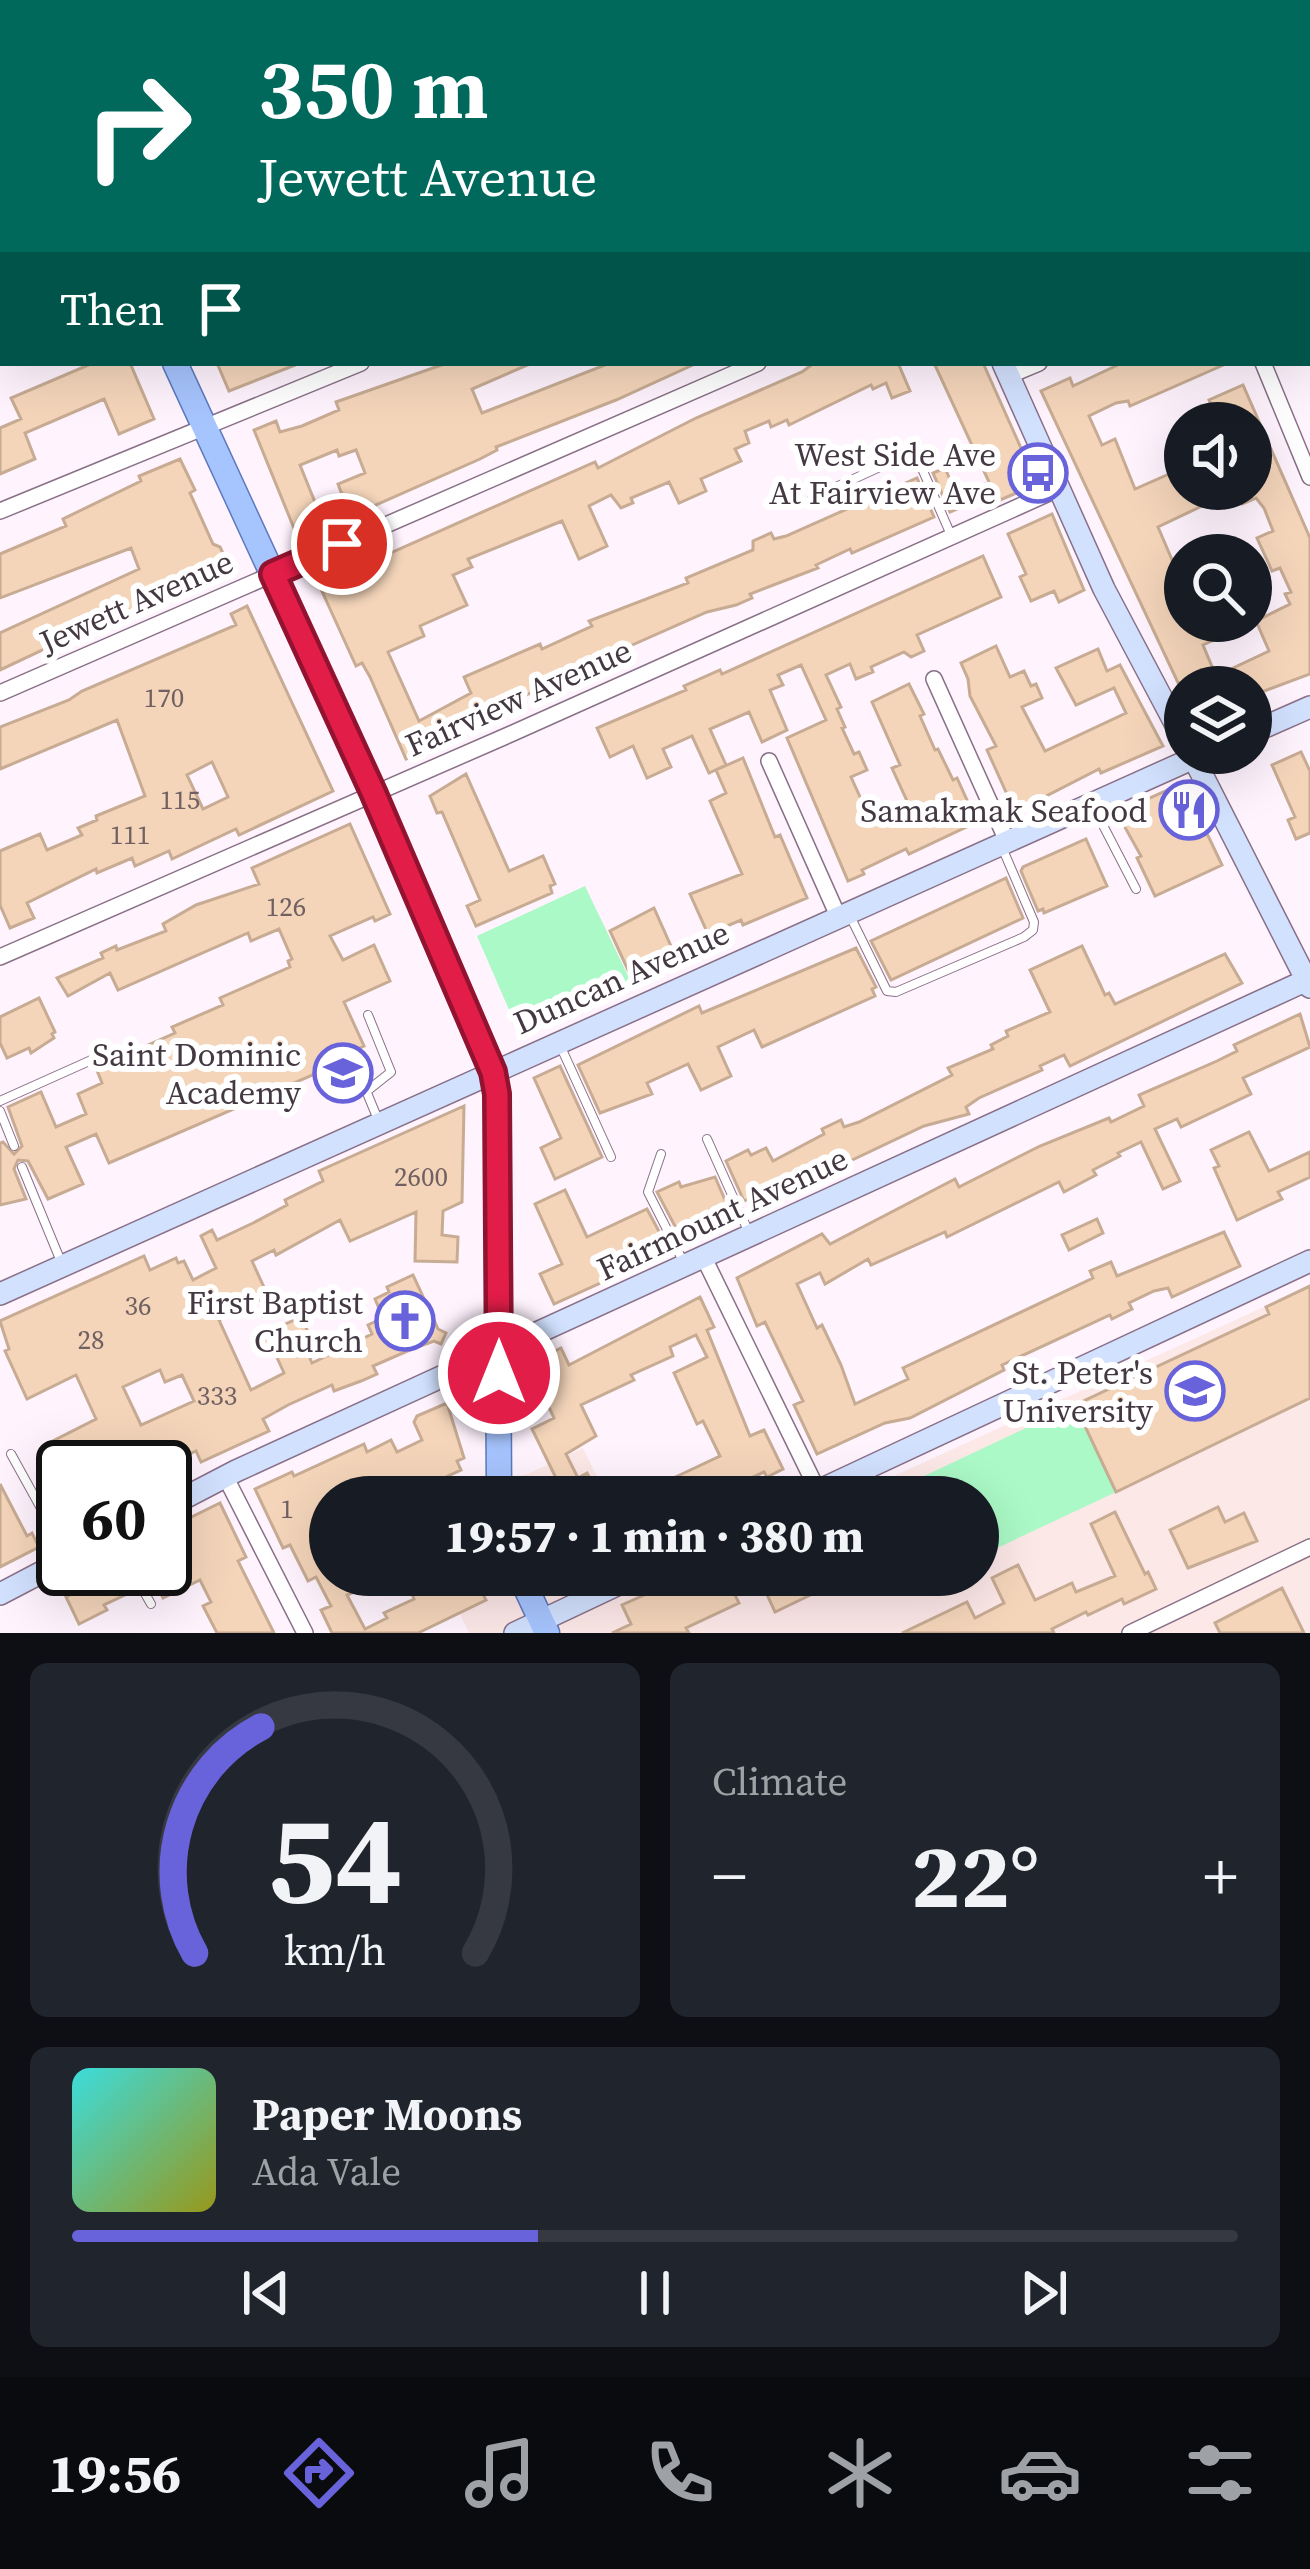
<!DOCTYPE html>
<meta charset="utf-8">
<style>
body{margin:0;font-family:"Source Serif 4",serif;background:#20242c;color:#f1f3f6;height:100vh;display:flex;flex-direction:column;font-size:45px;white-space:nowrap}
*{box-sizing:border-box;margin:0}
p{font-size:39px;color:#9ea1a6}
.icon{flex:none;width:66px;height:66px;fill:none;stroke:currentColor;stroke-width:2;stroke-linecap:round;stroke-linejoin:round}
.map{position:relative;height:1633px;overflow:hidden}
.panel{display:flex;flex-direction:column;gap:30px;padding:30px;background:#0d0f14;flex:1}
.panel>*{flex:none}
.hud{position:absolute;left:0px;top:0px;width:1311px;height:366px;box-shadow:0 12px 48px #0002;background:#00695c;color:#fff;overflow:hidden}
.tools{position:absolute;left:1164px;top:402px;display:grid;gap:24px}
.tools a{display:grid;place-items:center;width:108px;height:108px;border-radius:50%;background:#171b24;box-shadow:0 12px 48px #0002;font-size:60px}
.speed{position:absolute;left:36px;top:1440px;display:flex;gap:24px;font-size:60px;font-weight:700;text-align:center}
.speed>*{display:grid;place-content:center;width:156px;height:156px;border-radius:50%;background:#171b24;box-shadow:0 12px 48px #0002;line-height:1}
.speed .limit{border:6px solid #111;border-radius:18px;background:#fff;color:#111}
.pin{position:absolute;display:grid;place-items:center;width:102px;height:102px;color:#fff;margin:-51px;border:6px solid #fff;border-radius:50%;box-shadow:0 3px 12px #0007}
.me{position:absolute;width:132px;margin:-66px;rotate:0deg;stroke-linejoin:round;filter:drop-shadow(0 0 9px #0008)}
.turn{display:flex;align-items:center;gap:42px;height:252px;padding:0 60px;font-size:54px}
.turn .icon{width:156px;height:156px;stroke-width:2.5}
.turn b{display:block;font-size:84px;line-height:102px}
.then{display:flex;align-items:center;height:114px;padding:0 60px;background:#0003;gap:24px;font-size:45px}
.big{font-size:90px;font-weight:800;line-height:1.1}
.panel .tile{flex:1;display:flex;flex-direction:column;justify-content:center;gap:18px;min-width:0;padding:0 42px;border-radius:18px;background:#20242c}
.panel .dial{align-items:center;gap:0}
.dial svg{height:312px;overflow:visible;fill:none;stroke:#363941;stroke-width:7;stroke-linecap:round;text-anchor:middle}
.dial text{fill:#f1f3f6;stroke:none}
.song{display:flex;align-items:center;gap:36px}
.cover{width:144px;height:144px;border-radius:18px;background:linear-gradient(135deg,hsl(180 70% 55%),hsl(60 70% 35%))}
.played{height:12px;border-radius:6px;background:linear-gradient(90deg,#6862db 40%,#363941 40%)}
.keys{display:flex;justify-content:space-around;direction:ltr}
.heat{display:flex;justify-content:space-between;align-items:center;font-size:66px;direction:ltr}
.panel .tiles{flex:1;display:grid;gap:30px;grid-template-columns:1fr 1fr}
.tile:last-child{grid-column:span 2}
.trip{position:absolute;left:309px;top:1476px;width:690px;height:120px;border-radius:60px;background:#171b24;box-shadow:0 12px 48px #0002;font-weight:800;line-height:120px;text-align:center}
.menu{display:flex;height:192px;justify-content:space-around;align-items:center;background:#090b0e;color:#9ea1a6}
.menu .icon{width:84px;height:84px}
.menu .current{color:#6862db}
.menu b{font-size:54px;color:#f1f3f6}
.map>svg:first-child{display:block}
.education{fill:#fde8e8}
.green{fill:#aaf9c6}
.building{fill:#f4d5ba;stroke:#c7ab93;stroke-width:3;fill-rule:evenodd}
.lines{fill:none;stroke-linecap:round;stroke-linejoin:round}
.lane-casing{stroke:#897087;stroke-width:10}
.street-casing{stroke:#897087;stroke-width:18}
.secondary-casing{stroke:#897087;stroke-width:24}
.primary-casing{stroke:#5d79bc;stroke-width:27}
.lane{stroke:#fff;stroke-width:8}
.street{stroke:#fff;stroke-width:15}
.secondary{stroke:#d2e1fe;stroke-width:21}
.primary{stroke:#a6c4fe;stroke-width:24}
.route-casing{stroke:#92132f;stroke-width:30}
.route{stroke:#e11d48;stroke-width:21}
.labels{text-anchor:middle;stroke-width:12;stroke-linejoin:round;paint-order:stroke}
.number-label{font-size:27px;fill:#706061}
.poi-label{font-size:33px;fill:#443943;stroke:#fff;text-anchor:end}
.street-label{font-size:33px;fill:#443943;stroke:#fff}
</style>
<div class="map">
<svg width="1310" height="1633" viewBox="0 0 1310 1633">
<rect width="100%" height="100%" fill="#fff3fe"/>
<!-- education -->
<path class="education" d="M1310,1286V1633H469L442,1575H645L652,1587L678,1575H978V1497H848Z
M583,1448L607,1497H434L460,1486L528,1474Z"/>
<!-- green -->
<path class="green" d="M393,0H883L885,3H386Z
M585,886L632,984L520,1035L477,936Z
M1075,1405L1116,1492L978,1557V1497H887L886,1494Z"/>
<!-- building -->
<path class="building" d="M93,363H130L154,419L119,434L104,399L25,433L35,459L0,474V428L21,419L11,398Z
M217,363H298V364L229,391Z
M447,363H532L472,389L482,413L610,363L695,364L616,400L496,447L497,450L480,459L360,512L358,506L348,510L338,484L365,473L356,450L339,456L337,450L300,465L327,532L300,543L254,430L276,421L280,432L302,426L339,410L336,402Z
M814,363H898L910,391L892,398L886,383L873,389L871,385L789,425L787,420L771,427L769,421L745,431L749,443L735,449L741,461L701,479L706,491L679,503L669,482L631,498L633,503L621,508L611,495L589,506L607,546L579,559L562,521L468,559L472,567L453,575L467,605L420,626L424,636L388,652L419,721L471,693L464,677L540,644L542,649L592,626L589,621L688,583L686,578L753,550V541L771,533L774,539L786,536L917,478L934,517L852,553L850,549L816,565L818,568L750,594L752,598L736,605L707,612L630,646L603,664L513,700L517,708L406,759L370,677L362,663L356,666L316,578L350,563L352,568L388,554L595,462L598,468L696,418L802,372Z
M934,363H983L1037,484L984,507L976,488L989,482Z
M1122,363H1228L1130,406L1128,401L1116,403L1089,416L1102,445L1115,439L1135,489L1185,467V494L1195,489L1202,506L1158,527L1185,590V621H1256L1290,604L1285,594L1291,592L1280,568L1272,571L1257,538L1273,531L1264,508L1256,498L1242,504L1236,489H1251V423H1219L1209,400L1243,385L1310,538V674L1251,696V687H1180L1041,391L1070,378L1073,386ZM1256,621L1269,651L1216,676L1203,645Z
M180,459L195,490L190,493L213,544L220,547L233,574L189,593L185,582L138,602L140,607L88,634L68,638L0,670V633L139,569L131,548L0,598V554L66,526L63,519L141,481L139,476Z
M945,468L962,507L950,512L933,473Z
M1052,514L1084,590L1059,602L1054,591L1031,601L1020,577L1026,574L1008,534Z
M983,556L1001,597L917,635L924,651L911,657L904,652L871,667L873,672L856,679L850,664L826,675L841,707L837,709L845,727L842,728L854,754L859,752L867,770L851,777L866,810L880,804L883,811L907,801L892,768L900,765L872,702L909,684L924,714L920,716L935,750L938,749L953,780L957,778L977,822L909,854L906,849L862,870L864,874L848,881L787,738L826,720L801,665L778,675L783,685L770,690L787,730L762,742L749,712L710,729L726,765L709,773L692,736L663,749L671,767L647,778L633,746L610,757L597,728L686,690L684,686L720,670L722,674Z
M247,606L333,791L239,835L236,829L172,859L169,851L135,866L132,858L97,873L96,869L27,903L34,918L10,928L0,905V851L40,834L47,850L82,835L78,828L97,820L96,816L145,796L117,720L0,769V727L69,700L82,691L236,625L231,614ZM212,762L228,797L203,809L187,775Z
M996,646L1010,677L1024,671L1031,686L1036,684L1042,698L1022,707L1045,751L1126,713L1114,688L1076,705L1056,668L1098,649L1107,671L1120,665L1163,746L1101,773L1099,769L1015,812L987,750L996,746L970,696L968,679L961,663Z
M1301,752L1310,771V833L1296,839L1288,820L1295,817L1272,765Z
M743,758L775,837L780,835L807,898L743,925L741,920L708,934L690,894L742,874L710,801L726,793L716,770Z
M466,774L509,871L543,856L555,884L550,886L552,893L476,926L467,906L480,900L442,812L437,813L430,796Z
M1183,783L1222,865L1155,896L1137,858L1141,856L1117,813Z
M350,824L390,914L375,921L373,917L330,936L343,960L374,945L390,981L344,1002L364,1046L329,1063L331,1067L109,1163L96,1134L66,1147L83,1184L48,1199L28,1161L18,1160L14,1169L26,1199L0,1205V1143L3,1142L14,1154L22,1146L8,1107L41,1092L56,1127L86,1114L78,1094L102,1083L96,1068L175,1033L172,1027L223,1005L220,998L290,967L288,961L292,959L279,929L251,941L248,933L118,990L110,973L68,996L57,978L103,958L101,953L116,946L117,950L166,931L163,924L196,905L259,884L252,868Z
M1086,839L1107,886L1044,913L1043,909L1038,911L1021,871L1023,867Z
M1006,878L1023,918L891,980L871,941Z
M654,908L674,953L628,970L610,931Z
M1082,946L1105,995L1109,993L1115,1004L1225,954L1242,983L1070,1066L1064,1055L1040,1066L1042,1070L979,1098L966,1107L969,1114L924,1126L806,1182L807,1186L795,1192L789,1180L744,1201L726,1161L748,1150L751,1155L766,1148L773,1161L824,1134L822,1129L841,1120L844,1127L859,1122L952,1075L948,1068L993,1049L991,1045L1008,1036L1006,1031L1050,1012L1030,970Z
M856,948L876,987L872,989L875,996L762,1047L754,1030L718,1047L731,1076L701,1090L688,1064L647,1083L652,1094L600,1113L578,1065L699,1006L702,1013Z
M39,998L55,1032L52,1034L54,1038L31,1053L29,1048L7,1058L0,1043V1017Z
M1300,1014L1310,1047L1243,1078L1251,1094L1181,1127L1177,1119L1155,1129L1180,1181L1163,1189L1141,1142L1118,1153L1120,1156L1093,1170L1096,1175L1064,1192L1059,1182L947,1237L945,1232L871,1265L868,1259L825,1284L820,1273L797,1284L817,1328L822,1325L841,1365L855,1404L908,1379L903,1368L1093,1278L1090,1271L1111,1262L1117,1276L1224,1232L1240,1266L1172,1297L1168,1288L1154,1291L1129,1303L1132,1309L1112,1319L1110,1315L1002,1365L1004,1370L910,1418L885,1423L817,1454L794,1405L803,1401L765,1322L757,1326L737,1278L822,1234L830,1244L955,1179L959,1187L1040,1146L1109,1118L1111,1122L1144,1106L1139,1095L1217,1061L1237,1051L1234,1045Z
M560,1066L602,1157L555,1179L541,1148L561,1138L534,1078Z
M464,1106L462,1202L443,1211L442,1235L458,1237L457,1262L415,1261L416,1212L350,1241L340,1220L276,1255L274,1250L252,1261L268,1296L219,1320L251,1390L284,1373L274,1351L267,1354L259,1336L301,1317L309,1334L301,1337L312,1363L372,1334L368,1325L383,1318L375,1299L389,1292L387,1287L413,1275L438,1329L446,1333L441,1344L434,1341L412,1349L373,1366L377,1374L361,1381L334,1391L332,1385L288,1405L263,1419L269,1431L201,1462L196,1451L161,1467H64L51,1442L96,1419L76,1375L27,1399L5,1351L9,1349L0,1321L144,1256L150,1270L176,1258L178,1263L184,1261L193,1280L216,1268L201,1236L212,1230L217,1240L253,1223L287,1205L285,1200L323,1181L319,1171ZM160,1370L165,1382L182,1375L194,1401L141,1425L123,1387Z
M1249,1132L1269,1171L1310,1152V1177L1278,1192L1282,1199L1237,1220L1214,1168L1219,1166L1211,1150Z
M715,1177L729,1209L678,1232L657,1192L679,1182L681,1187Z
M565,1190L587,1237L647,1209L663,1239L649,1249L651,1252L602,1271L607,1280L554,1304L540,1274L562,1264L535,1204Z
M1097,1219L1103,1233L1069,1250L1062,1235Z
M1310,1286V1398L1116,1492L1075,1405L1269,1314L1266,1307Z
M700,1297L714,1327L707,1330L750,1436L764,1430L783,1469L767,1477L764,1472L730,1488L734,1497H633L720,1456L703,1421L697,1424L674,1373L707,1357L696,1335L670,1347L673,1356L631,1375L634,1380L581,1405L596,1436L566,1454L578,1478L587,1473L595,1488L588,1492L590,1497H557L550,1484L557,1480L532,1429L554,1418L537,1381L545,1377L537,1360L561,1348L569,1365Z
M447,1403L464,1458L457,1461L461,1470L446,1477L456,1497H330V1524L319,1529L330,1552V1575H343L352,1593L347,1595L365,1629L387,1618L384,1613L414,1599L404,1575H473L486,1600L418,1633H332L321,1610L331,1606L316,1577L308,1581L290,1545L283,1548L255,1489L292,1472L294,1476L364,1444L367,1452L391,1440L397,1452L422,1440L414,1422L417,1416Z
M0,1484L27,1536L32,1533L39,1547L0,1567Z
M220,1503L246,1557L238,1561L274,1633H217L203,1606L211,1602L200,1580L163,1598L153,1576L165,1570V1530Z
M1218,1507L1225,1522L1244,1513L1257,1541L1188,1568L1170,1530Z
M1115,1512L1145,1574L1148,1572L1156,1589L1124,1604L1122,1599L1088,1615L1086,1612L1052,1629L1054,1633H902L967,1602L975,1618L1004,1603L992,1578L1018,1565L1035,1600L1072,1583L1076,1592L1115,1576L1091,1524Z
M106,1569H118L127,1594L104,1605L107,1610L79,1624L66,1597L97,1581L94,1575Z
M689,1575H725L739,1603L686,1628L689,1633H612L631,1624L622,1605Z
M758,1575H852L775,1612Z
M1282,1588L1304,1633H1220L1215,1623Z"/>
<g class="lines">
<defs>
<path id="lane" d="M812,498L906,455L920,464L951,535
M1092,804L1136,889
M851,918L887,991L896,992L1024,937L1033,930L1034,922L1001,845
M559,1043L611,1157
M360,1076L379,1122
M367,1091L391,1072L368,1015
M0,1101L107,1053
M0,1111L14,1146
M707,1139L750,1235
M661,1154L648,1192L685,1265
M22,1167L62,1264
M11,1454L63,1548
M131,1569L151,1604"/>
<path id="street" d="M66,3L74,0
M606,3L613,0
M1271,3L1278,0
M0,242L3,241
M1308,250L1310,249
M1263,363L1310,477
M1008,376L1039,363
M0,511L361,363
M934,679L1007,841
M0,693L758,363
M769,761L838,916
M0,957L513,733L1058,489
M704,1258L818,1491
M225,1476L305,1633
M1130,1633L1310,1547"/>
<path id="secondary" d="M860,0L862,3
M1003,363L1104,589L1185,742
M1251,733L1310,707
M1191,753L1310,987
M0,1294L1205,753
M805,1497L1310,1261
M165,1508L236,1471L1307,980
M0,1594L63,1561
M515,1633L638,1575"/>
<path id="primary" d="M0,28L3,34
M175,363L373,792L493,1072L497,1094L499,1497
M520,1575L547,1633"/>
</defs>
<!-- lane casing -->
<use href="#lane" class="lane-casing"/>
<!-- street casing -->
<use href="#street" class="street-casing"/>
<!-- secondary casing -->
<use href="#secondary" class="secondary-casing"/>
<!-- primary casing -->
<use href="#primary" class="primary-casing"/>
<!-- lane -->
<use href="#lane" class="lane"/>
<!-- street -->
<use href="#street" class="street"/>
<!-- secondary -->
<use href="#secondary" class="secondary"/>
<!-- primary -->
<use href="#primary" class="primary"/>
</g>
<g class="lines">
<defs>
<path id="route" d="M342,544L273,574L373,792L493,1072L497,1094L499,1373"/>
</defs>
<!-- route casing -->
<use href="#route" class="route-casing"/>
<!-- route -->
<use href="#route" class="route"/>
</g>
<!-- icons -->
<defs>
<symbol id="bus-ring" viewBox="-11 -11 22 22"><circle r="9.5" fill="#fff" stroke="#6862db" stroke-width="1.5"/><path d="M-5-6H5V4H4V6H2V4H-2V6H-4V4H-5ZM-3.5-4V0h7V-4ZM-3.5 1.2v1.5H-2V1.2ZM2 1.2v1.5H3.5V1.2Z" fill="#6862db"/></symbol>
<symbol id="restaurant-ring" viewBox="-11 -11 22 22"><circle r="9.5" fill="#fff" stroke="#6862db" stroke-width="1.5"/><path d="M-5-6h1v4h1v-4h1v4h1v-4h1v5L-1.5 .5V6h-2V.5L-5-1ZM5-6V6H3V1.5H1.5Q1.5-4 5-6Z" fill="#6862db"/></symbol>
<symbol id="school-ring" viewBox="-11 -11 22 22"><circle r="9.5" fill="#fff" stroke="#6862db" stroke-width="1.5"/><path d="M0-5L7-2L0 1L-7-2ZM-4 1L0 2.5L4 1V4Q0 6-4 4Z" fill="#6862db"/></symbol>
<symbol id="church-ring" viewBox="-11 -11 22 22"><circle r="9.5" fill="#fff" stroke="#6862db" stroke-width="1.5"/><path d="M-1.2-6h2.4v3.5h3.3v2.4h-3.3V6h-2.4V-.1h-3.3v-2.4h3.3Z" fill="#6862db"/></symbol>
<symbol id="university-ring" viewBox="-11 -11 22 22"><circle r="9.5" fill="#fff" stroke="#6862db" stroke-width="1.5"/><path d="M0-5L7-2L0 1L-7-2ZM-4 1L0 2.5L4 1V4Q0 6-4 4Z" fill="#6862db"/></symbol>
</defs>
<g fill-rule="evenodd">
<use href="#bus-ring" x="1005" y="440" width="66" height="66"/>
<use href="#restaurant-ring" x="1156" y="777" width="66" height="66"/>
<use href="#school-ring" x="310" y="1040" width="66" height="66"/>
<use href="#church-ring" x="372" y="1288" width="66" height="66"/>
<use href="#university-ring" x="1162" y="1358" width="66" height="66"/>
</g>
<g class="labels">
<!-- number labels -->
<g class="number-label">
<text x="164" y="707">170</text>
<text x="180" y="809">115</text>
<text x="130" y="844">111</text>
<text x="286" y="916">126</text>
<text x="421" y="1186">2600</text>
<text x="138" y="1315">36</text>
<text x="91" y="1349">28</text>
<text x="217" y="1405">333</text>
<text x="287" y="1518">1</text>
</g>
<!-- poi labels -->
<g class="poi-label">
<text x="996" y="466">West Side Ave<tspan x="996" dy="38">At Fairview Ave</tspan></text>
<text x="1147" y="822">Samakmak Seafood</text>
<text x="301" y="1066">Saint Dominic<tspan x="301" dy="38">Academy</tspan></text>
<text x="363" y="1314">First Baptist<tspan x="363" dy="38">Church</tspan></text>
<text x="1153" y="1384">St. Peter's<tspan x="1153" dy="38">University</tspan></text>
</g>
<!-- street labels -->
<g class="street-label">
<text transform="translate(136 601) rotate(-24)" y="12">Jewett Avenue</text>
<text transform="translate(518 697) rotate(-24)" y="12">Fairview Avenue</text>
<text transform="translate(621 977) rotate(-24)" y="12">Duncan Avenue</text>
<text transform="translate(722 1213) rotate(-25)" y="12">Fairmount Avenue</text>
</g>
</g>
</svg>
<div class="tools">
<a><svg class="icon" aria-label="sound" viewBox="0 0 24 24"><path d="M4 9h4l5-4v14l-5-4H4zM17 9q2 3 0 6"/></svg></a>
<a><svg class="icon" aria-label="search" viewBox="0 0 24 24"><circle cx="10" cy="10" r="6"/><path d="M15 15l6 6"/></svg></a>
<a><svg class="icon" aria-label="layers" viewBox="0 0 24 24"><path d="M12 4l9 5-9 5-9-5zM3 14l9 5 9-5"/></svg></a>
</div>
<div class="speed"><div class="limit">60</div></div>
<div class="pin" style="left:342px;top:544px;background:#d93025"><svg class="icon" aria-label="arrive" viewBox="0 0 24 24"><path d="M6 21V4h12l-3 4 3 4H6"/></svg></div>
<svg class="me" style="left:499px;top:1373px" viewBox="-20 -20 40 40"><circle r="17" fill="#e11d48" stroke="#fff" stroke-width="3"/><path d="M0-11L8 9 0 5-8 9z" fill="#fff"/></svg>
<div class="trip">19:57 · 1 min · 380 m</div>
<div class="hud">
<div class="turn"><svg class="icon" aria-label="right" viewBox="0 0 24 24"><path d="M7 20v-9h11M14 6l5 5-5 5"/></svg><div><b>350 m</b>Jewett Avenue</div></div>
<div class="then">Then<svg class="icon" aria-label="arrive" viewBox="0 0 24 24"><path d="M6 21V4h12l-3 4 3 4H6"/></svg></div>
</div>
</div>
<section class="panel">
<div class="tiles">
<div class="tile dial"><svg viewBox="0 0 100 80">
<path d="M14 69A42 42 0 1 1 86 69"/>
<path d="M14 69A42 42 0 0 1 31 11" stroke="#6862db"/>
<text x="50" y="56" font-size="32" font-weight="700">54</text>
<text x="50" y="72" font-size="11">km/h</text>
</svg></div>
<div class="tile"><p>Climate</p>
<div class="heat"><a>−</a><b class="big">22°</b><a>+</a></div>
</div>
<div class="tile">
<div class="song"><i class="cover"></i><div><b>Paper Moons</b><p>Ada Vale</p></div></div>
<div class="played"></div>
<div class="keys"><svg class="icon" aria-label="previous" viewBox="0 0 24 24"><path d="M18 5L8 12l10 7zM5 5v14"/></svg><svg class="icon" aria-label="pause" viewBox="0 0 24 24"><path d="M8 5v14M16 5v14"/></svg><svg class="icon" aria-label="next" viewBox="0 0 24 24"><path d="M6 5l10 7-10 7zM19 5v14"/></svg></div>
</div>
</div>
</section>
<nav class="menu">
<b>19:56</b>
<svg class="icon current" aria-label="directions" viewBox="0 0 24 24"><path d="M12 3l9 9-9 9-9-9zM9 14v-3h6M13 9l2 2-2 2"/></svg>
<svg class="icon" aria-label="music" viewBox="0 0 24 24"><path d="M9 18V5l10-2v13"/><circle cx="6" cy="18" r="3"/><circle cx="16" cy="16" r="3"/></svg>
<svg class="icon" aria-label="phone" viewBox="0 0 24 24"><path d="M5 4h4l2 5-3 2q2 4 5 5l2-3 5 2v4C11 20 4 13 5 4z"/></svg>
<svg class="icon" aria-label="climate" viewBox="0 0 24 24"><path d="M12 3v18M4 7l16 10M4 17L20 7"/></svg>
<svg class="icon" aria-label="car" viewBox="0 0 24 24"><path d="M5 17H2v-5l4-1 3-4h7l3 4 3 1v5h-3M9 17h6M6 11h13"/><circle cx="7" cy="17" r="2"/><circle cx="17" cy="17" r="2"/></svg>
<svg class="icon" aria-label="filters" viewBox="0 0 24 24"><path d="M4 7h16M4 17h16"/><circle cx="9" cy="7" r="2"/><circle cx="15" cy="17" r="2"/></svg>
</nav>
